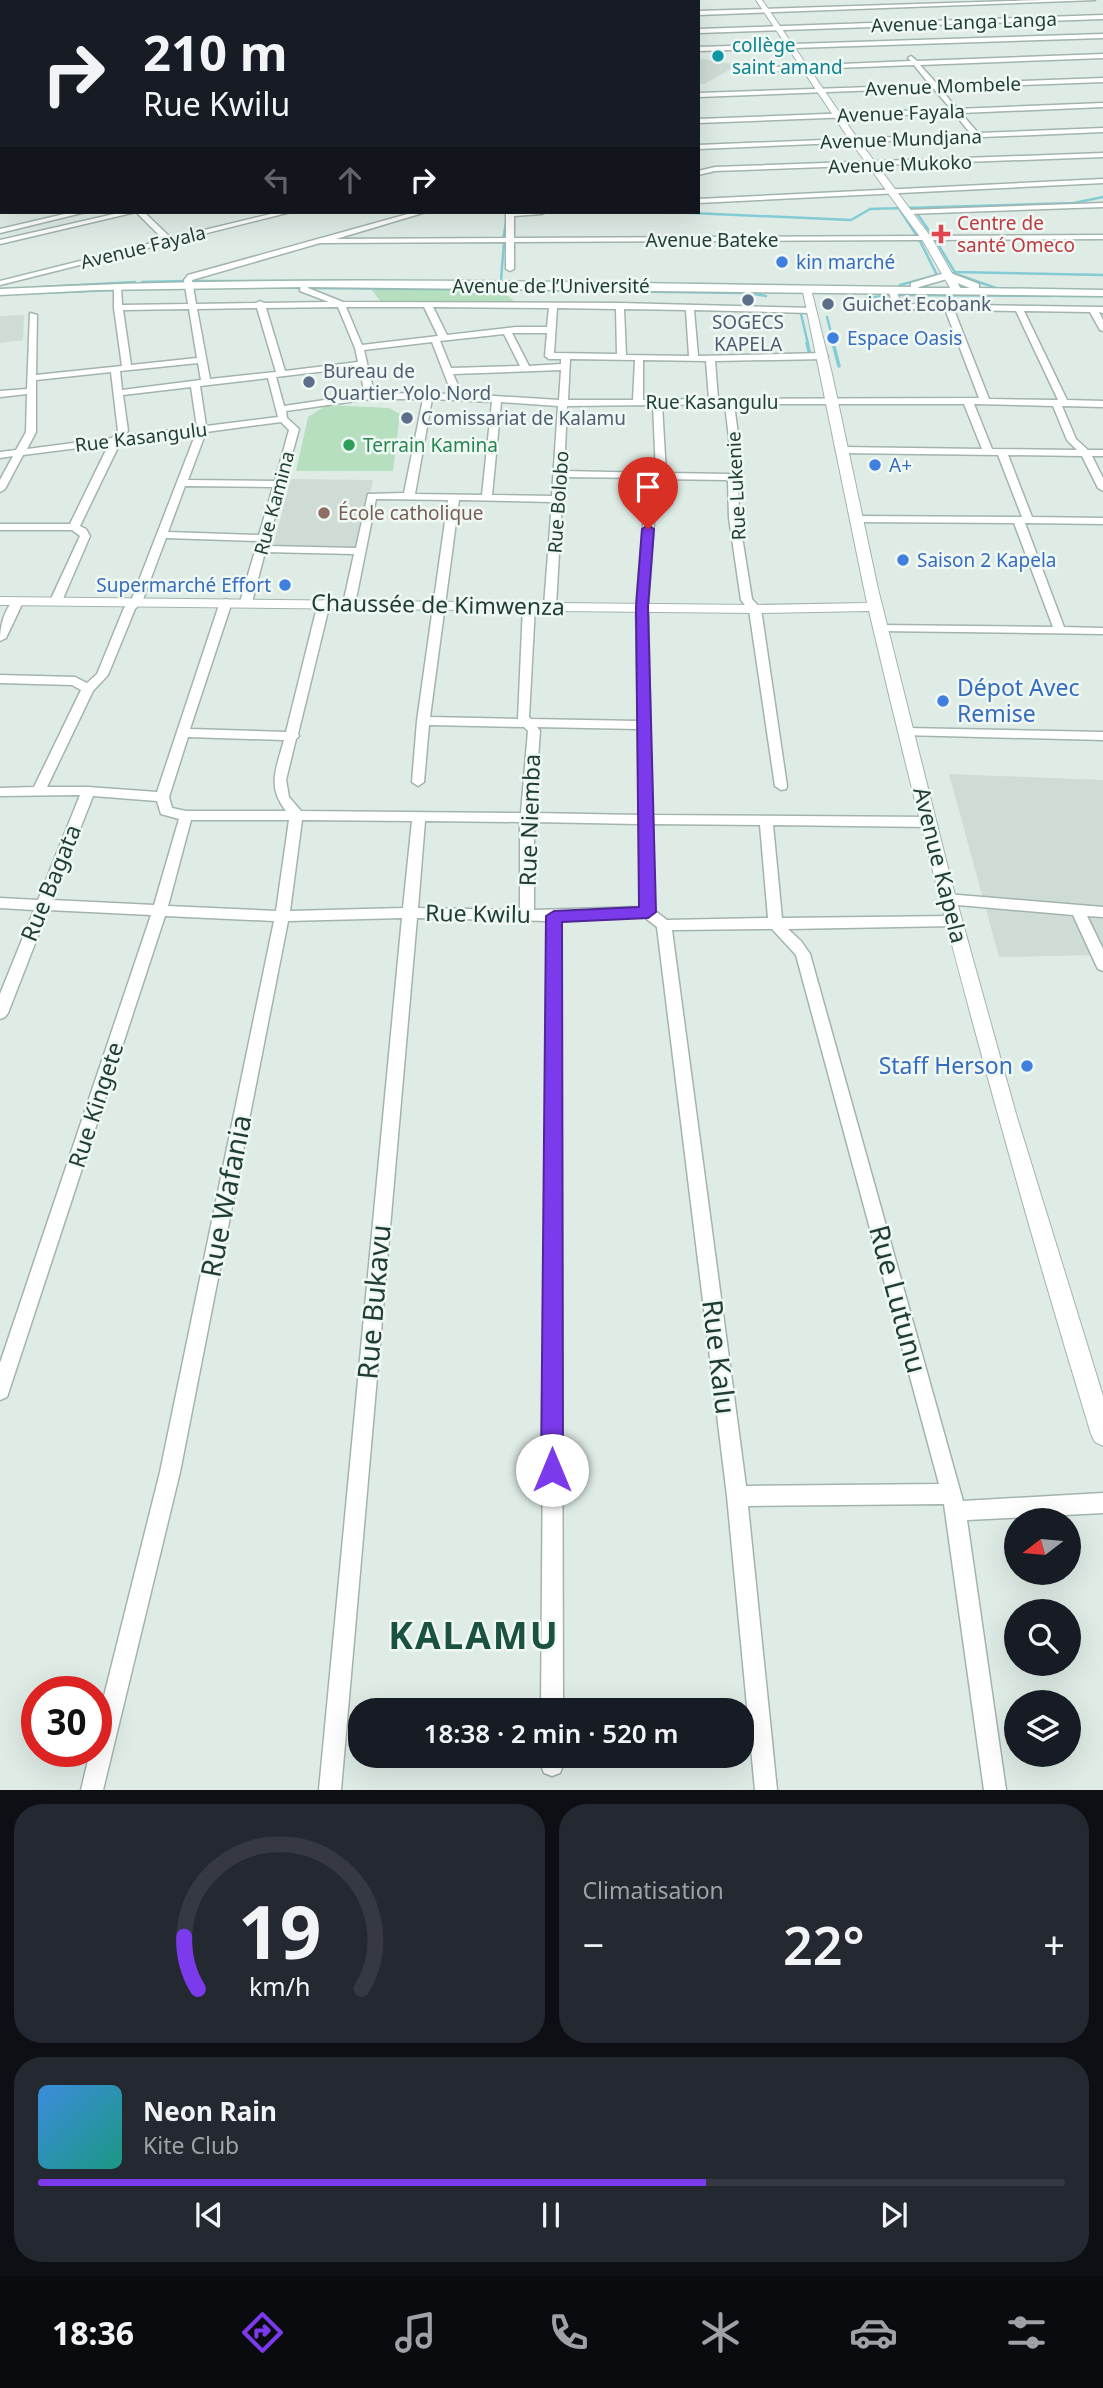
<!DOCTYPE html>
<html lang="fr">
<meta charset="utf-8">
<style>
body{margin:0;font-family:"Noto Sans",sans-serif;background:#242831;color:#f1f3f6;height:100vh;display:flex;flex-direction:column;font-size:26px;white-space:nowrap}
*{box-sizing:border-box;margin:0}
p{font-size:23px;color:#9ea1a6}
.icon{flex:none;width:38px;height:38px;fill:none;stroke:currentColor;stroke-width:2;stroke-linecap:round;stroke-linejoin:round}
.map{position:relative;height:1790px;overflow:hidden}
.details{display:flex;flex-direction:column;gap:14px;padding:14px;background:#0d0f14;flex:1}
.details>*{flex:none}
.guide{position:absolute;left:0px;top:0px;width:700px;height:214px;box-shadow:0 7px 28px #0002;background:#171b24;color:#f1f3f6;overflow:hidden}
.needle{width:46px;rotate:254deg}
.tools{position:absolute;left:1004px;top:1508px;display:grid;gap:14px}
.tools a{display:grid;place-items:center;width:77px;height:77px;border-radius:50%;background:#171b24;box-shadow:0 7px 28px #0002;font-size:35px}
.speed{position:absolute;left:21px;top:1676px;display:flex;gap:14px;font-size:35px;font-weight:700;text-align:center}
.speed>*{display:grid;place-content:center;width:91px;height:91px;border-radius:50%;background:#171b24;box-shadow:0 7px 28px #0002;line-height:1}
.speed .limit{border:10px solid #d22;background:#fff;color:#111}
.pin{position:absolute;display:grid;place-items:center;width:60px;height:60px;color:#fff;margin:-72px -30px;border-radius:50% 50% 50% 0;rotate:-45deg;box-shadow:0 0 7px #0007}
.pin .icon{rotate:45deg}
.me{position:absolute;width:77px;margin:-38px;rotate:0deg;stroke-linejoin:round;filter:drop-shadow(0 0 5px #0008)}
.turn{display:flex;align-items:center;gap:24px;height:147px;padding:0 28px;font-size:32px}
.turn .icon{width:91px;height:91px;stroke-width:2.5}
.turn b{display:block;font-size:49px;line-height:60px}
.lanes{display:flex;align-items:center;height:66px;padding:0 28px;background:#0003;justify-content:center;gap:35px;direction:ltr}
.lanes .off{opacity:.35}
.big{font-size:52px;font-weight:600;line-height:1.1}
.details .widget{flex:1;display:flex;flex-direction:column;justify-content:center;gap:10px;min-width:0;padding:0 24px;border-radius:28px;background:#242831}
.details .dial{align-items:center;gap:0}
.dial svg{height:182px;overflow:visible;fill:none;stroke:#363941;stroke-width:7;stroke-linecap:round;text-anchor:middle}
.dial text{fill:#f1f3f6;stroke:none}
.song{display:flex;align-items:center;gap:21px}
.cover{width:84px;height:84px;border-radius:10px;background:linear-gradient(135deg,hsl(210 70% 55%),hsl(170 70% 35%))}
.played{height:7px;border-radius:4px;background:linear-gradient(90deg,#7c3aed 65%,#363941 65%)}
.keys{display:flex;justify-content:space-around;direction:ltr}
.heat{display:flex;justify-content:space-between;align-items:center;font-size:38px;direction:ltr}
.details .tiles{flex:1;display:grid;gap:14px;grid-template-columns:1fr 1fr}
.widget:last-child{grid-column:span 2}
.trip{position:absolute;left:348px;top:1698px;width:406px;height:70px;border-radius:28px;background:#171b24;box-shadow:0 7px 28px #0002;font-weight:600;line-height:70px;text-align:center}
.menu{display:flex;height:112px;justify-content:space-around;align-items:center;background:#090b0e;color:#9ea1a6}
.menu .icon{width:49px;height:49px}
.menu .on{color:#7c3aed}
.menu b{font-size:32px;color:#f1f3f6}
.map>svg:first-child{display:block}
.built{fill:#cedcd5}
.green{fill:#b6dfc0}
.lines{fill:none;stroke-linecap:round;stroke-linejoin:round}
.stream-far1{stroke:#83cbd5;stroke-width:2.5}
.stream{stroke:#83cbd5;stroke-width:3.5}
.minor-casing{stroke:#a2b4ad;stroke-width:3}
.tertiary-casing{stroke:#a2b4ad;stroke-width:2}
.secondary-casing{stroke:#9db8ae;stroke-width:3}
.minor{fill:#fff;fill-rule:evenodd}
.tertiary{fill:#fff;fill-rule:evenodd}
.secondary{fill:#fff;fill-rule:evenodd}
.route{fill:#7c3aed;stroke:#51269a;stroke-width:2}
.culture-dot{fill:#0f9aa8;stroke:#f0f8f4;stroke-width:2.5}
.health-dot{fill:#e0444e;stroke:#f0f8f4;stroke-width:2.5}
.shop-dot{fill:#3f7fe0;stroke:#f0f8f4;stroke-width:2.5}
.service-dot{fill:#5c6f8a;stroke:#f0f8f4;stroke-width:2.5}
.leisure-dot{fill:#2e9e5b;stroke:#f0f8f4;stroke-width:2.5}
.education-dot{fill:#8d6e63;stroke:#f0f8f4;stroke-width:2.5}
.labels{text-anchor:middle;stroke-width:5;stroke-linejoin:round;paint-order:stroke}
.far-street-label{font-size:19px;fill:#1f3d34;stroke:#f0f8f4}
.far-culture-label{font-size:19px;fill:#0d838f;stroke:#f0f8f4;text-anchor:start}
.far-health-label{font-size:19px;fill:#be3a42;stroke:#f0f8f4;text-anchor:start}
.far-shop-label{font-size:19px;fill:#366cbe;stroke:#f0f8f4;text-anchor:start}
.far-service-label{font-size:19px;fill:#4e5e75;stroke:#f0f8f4;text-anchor:start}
.far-leisure-label{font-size:19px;fill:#27864d;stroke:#f0f8f4;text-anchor:start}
.far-education-label{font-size:19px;fill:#785e54;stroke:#f0f8f4;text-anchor:start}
.street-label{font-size:23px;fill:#1f3d34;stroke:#f0f8f4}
.shop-label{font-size:23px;fill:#366cbe;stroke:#f0f8f4;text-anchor:start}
.near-street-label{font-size:28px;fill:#1f3d34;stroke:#f0f8f4}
.near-district-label{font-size:37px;font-weight:bold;letter-spacing:2px;fill:#1a5141;stroke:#f0f8f4}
</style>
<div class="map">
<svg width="1103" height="1790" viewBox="0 0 1103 1790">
<rect width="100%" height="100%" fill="#dfece6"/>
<!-- built -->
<path class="built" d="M698,58L738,65L704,84L698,83Z
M24,315L23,340L0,343V316Z
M291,479L373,480L359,547L273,546Z
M949,774L1103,780V955L999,957Z"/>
<!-- green -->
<path class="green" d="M371,289L501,290L516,303L380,301Z
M327,405L389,408L400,414L393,471H296L308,417Z"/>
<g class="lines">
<!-- stream-far1 -->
<path class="stream-far1" d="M368,2L373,0
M898,207L919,239
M914,209L934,238
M670,212L851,220L870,209L1074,203L1103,197
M503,239L508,212
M504,241L501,281L507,282
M936,241L956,274L996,288
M954,272L1103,275
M191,281H334
M142,282L185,281
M900,285L937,275L920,241
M42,287L135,282
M263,287L299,288
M308,288L520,290
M529,290L587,291
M593,291L741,293
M41,293L115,290
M755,294L766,296
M897,295L1052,296
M1058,296H1103
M866,298L891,295
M801,314L808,344
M827,317L834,344"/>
<!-- stream -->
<path class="stream" d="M807,343L810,355
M833,343L839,366"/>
<defs>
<path id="minor" d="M194,0H200L201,2H195Z
M295,0H301L303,2H297Z
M322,0H329L319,2Z
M448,0H455L445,2Z
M509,0H516L507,2Z
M572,0H579L570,2Z
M1043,0H1095L698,15V11Z
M1103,15V19L698,33V29Z
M0,18H2V22H0Z
M1103,34V38L698,51V47Z
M2,45V49L0,50V46Z
M1103,54V58L920,65L937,84L1103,78V82L940,88L957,109L1103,103V107L961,113L978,133L1103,128V132L698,149V145L971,134L954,113L698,123V119L951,109L933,88L698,97V93L930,85L914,65L810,69L807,71H751L753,68L911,61L908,58L911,56L917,61Z
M2,69V73L0,74V70Z
M2,98V102L0,103V99Z
M0,131H2V135H0Z
M0,151H2V155H0Z
M1103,153V157L715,171L698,175V171L715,167Z
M1103,179V183L698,203V199Z
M0,195H2L0,200Z
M1103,203V207L908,214L904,212L908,210Z
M73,212H86L0,233V229Z
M123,212H136L0,244V240Z
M136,212H144L171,238L279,212H291L0,285V281L164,240Z
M415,212H426L336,239L506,238V212H546L542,214L514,216V238L1103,235V239L514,242V269L510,271L506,269V242L320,243L192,280L196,304L256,303L260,301L264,303L329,302L300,291L301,284L305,282L309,284L308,288L343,302L620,303L815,308V312L812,313L694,310L698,356L824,353L828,356L824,359L715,361L718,399L979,398L945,309H902L892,303L889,291L893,289L897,291L900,302L904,304L1103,307V313L1099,312L1103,320V331L1100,330L1090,312L1024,311L1067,400L1103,401V407L1062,406L1076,439L1088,450H1103V456H1092L1103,478V491L1098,488L1082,456L1008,455L1032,517L1103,518V524L1025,523L1064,627L1103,628V634L880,631L874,628L880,625L1053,627L1014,523L857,522L852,519L857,516L1022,517L998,455L841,453L836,450L841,447L982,449L964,404H734L743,473L738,478L739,518L752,599L761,609L787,786L786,789L781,790L775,786L749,610L741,600L729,518L728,480L657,479L648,608L652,815L928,817L935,822L928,827L773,825L782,918L953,916L960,921L953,926L788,929L801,941L810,954L963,1501L1103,1493V1513L967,1520L1006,1790H984L944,1504L748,1506L777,1790H755L727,1496L657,927L644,917L561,921L563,1710H541L547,921L417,918L341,1790H319L402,918L288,921L180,1472L103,1790H81L90,1752H96V1728L160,1472L274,921L165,916L9,1391L7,1397L0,1400V1363L151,915L48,910L8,1013L5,1017L0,1019V994L34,910L0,908V898L38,900L80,795L0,796V788L34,787L81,690L72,685L0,683V675L75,677L87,683L97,674L124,608L131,601L196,433L120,443L80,526L86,529L90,536L62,601L56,604L50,601L80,536L72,530H0V524H70L109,444L23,455L5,489L0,492V480L13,456L0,458V452L16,450L26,432L27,394L0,397V391L27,389L30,313L37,315L36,375L122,366L114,308V284L121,286L122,305L188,304L184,280L188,275ZM338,307L355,348L358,362L285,371L266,308ZM346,307H424L438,336L362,345ZM433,307L549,308L547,327H516L447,335ZM257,308L276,372L210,379L197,309ZM557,308L616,309L617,354L554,353ZM189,309L197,358L131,365L123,310ZM624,309L686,310L689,356L626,355ZM954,310L1016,311L1058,400L989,399ZM512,333H547L545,356L549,359H561V364L529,366ZM504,334L520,366L451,368L440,341ZM432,342L452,394L374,393L364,350ZM570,359L635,360L633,400H568ZM643,360L706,361L709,399L643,400ZM198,363L201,380L122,390L120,371ZM359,367L365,394L284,406L276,377ZM561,370L559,400L462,394L453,374ZM111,372L118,431L112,438L27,449L36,432V380ZM268,378L278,417L206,426L200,386ZM191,387L197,427L123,436L128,431L123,395ZM370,399H423L404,493L368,494L356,548L267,546L299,429L287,418L286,411ZM432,399L492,402L482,495L415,494ZM501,402L558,406L552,496L492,495ZM725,404L733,472L731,474L666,473L662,405ZM974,404L1053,406L1067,440L1077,450L992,449ZM653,405L656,473L564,471L567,406ZM281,422L289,430L275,481L188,480L206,432ZM563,477L647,478L636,608L638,721L531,719L529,717L535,606L529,603L523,606L518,719L430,717L459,500L552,502L544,606L550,609L556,606L562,501L564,499L562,497ZM185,486L273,487L259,535L168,532ZM376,499L448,500L417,721L412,782L418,786L424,782L429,725L524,727L528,731L521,813L301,811L289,797L286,780L296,739L299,736L298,734L330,603L324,600L318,603L286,732L190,729L232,602L226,599L220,602L157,792L88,787H47L93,691L108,675L135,609L142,602L166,538L258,541L240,602L246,605L252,602L265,552L354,554L343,604L349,607L355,604ZM537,727L638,729L639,815L534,813L540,731ZM188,737L284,740C277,767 266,786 286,811H186L172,808L169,797ZM93,796L157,801L161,814L179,819L154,905L52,900ZM191,820H289L276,911L168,906ZM302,820L412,821L403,908L290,911ZM425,821L520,822V910L418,908ZM534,822L639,824L640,907L534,910ZM652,824L760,825L768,918L667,920L654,910ZM772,929L796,955L939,1484L746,1486L672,930Z
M17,599L23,602L6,638L0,641C0,627 4,606 17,599Z
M907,728L1103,732V740L903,735L901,732L903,729Z
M947,894L1103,907V917L1087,916L1103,949V971L1098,969L1096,965L1073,915L947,904L940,899Z
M541,1755H563V1765L560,1773L552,1776L544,1773L541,1765Z"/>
<path id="tertiary" d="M756,0H762L857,138L933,240L962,291L961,293H953L923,241L851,142Z
M802,287L811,289L832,374L878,589L952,884L1016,1114L1103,1396V1446L1095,1442L1091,1434C1008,1162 934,888 869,611L755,613L0,605V597L755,605L867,603Z"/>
<path id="secondary" d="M948,272L979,284V288L1103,290V296L305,287L97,290L0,295V289C303,273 608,284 911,287V283ZM947,279L970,288H918L919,287Z"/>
</defs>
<!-- minor casing -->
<use href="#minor" class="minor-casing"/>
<!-- tertiary casing -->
<use href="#tertiary" class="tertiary-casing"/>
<!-- secondary casing -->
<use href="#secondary" class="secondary-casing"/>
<!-- minor -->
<use href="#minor" class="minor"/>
<!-- tertiary -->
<use href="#tertiary" class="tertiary"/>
<!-- secondary -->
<use href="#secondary" class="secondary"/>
</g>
<!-- route -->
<path class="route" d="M648,525L654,529L648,607L656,912L648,918L562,922L563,1470L560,1478L552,1481L544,1478L541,1470L546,916L554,911L639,907L636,607L642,529Z"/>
<!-- markers -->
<circle class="culture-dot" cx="718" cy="56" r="7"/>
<path class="health-dot" d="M937.5 223.5h7v7h7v7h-7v7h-7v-7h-7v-7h7z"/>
<g class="shop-dot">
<circle cx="782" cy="262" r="7"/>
<circle cx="833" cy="338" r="7"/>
<circle cx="875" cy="465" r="7"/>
<circle cx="903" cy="560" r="7"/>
<circle cx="285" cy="585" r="7"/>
<circle cx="943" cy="701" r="7"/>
<circle cx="1027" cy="1066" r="7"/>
</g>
<g class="service-dot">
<circle cx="748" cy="300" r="7"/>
<circle cx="828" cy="304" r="7"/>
<circle cx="309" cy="382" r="7"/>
<circle cx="407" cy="418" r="7"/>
</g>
<circle class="leisure-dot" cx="349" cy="445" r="7"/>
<circle class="education-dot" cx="324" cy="513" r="7"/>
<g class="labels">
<!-- far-street labels -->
<g class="far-street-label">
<text transform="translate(964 22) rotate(-2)" y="7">Avenue Langa Langa</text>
<text transform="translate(943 86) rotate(-2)" y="7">Avenue Mombele</text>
<text transform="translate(901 113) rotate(-2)" y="7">Avenue Fayala</text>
<text transform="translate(901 139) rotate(-2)" y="7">Avenue Mundjana</text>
<text transform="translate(900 164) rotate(-2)" y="7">Avenue Mukoko</text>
<text x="712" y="247">Avenue Bateke</text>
<text transform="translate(143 247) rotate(-14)" y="7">Avenue Fayala</text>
<text x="551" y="293">Avenue de l’Université</text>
<text x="712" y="409">Rue Kasangulu</text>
<text transform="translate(141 437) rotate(-7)" y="7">Rue Kasangulu</text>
<text transform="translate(736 486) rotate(-93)" y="7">Rue Lukenie</text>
<text transform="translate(558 502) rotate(-86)" y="7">Rue Bolobo</text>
<text transform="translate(274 503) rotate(-75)" y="7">Rue Kamina</text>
</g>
<!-- far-culture labels -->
<g class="far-culture-label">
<text x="732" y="52">collège<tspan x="732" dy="22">saint amand</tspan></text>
</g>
<!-- far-health labels -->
<g class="far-health-label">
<text x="957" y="230">Centre de<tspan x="957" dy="22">santé Omeco</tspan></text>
</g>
<!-- far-shop labels -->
<g class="far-shop-label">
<text x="796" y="269">kin marché</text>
<text x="847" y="345">Espace Oasis</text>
<text x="889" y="472">A+</text>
<text x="917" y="567">Saison 2 Kapela</text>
<text x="271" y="592" text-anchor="end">Supermarché Effort</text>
</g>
<!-- far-service labels -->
<g class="far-service-label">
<text x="842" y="311">Guichet Ecobank</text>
<text x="748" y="329" text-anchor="middle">SOGECS<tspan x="748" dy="22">KAPELA</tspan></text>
<text x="323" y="378">Bureau de<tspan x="323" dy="22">Quartier Yolo Nord</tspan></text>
<text x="421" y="425">Comissariat de Kalamu</text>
</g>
<!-- far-leisure labels -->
<g class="far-leisure-label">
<text x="363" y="452">Terrain Kamina</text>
</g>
<!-- far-education labels -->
<g class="far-education-label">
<text x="338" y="520">École catholique</text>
</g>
<!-- street labels -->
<g class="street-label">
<text transform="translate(438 605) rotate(1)" y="8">Chaussée de Kimwenza</text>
<text transform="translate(530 820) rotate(-88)" y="8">Rue Niemba</text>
<text transform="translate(940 865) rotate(76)" y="8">Avenue Kapela</text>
<text transform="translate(51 883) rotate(-68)" y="8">Rue Bagata</text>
<text transform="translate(478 914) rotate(1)" y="8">Rue Kwilu</text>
<text transform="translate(96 1105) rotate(-72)" y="8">Rue Kingete</text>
</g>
<!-- shop labels -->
<g class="shop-label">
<text x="957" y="696">Dépot Avec<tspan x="957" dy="26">Remise</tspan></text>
<text x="1013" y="1074" text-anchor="end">Staff Herson</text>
</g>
<!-- near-street labels -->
<g class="near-street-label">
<text transform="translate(226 1196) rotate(-79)" y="10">Rue Wafania</text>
<text transform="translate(898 1299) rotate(75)" y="10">Rue Lutunu</text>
<text transform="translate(374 1302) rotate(-85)" y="10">Rue Bukavu</text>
<text transform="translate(719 1357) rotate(83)" y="10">Rue Kalu</text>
</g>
<!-- near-district labels -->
<g class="near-district-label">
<text x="474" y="1649">KALAMU</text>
</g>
</g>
</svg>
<div class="tools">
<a><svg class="needle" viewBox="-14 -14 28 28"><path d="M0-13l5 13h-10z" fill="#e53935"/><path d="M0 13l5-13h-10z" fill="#9ea1a6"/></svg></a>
<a><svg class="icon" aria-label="search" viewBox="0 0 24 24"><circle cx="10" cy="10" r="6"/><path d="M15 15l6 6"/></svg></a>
<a><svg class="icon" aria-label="layers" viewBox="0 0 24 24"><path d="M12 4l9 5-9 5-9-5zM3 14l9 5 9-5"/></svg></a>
</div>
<div class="speed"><div class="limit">30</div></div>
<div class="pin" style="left:648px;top:529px;background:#d93025"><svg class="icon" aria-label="arrive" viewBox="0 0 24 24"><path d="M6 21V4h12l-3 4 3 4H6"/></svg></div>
<svg class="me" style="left:552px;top:1470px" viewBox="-20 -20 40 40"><circle r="19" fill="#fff"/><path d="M0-13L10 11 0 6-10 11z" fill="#7c3aed"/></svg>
<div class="trip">18:38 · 2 min · 520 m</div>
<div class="guide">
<div class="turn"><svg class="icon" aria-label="right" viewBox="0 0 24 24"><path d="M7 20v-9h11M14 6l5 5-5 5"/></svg><div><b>210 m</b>Rue Kwilu</div></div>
<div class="lanes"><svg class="icon off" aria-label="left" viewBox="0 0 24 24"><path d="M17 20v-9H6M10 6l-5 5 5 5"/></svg><svg class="icon off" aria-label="ahead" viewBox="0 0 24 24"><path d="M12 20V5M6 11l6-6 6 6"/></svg><svg class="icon" aria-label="right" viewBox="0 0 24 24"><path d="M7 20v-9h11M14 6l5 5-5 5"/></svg></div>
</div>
</div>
<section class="details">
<div class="tiles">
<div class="widget dial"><svg viewBox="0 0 100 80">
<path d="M14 69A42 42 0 1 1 86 69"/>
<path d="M14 69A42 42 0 0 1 8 46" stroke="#7c3aed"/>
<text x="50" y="56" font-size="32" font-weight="700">19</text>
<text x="50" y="72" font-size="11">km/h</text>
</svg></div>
<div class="widget"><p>Climatisation</p>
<div class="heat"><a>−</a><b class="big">22°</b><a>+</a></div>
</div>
<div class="widget">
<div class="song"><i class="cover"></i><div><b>Neon Rain</b><p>Kite Club</p></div></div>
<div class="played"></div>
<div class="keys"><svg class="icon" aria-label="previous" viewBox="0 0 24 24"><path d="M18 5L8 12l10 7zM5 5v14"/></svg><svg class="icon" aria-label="pause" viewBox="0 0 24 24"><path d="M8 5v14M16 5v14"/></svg><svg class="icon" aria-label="next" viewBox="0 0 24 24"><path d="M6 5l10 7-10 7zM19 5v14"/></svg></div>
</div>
</div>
</section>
<nav class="menu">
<b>18:36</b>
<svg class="icon on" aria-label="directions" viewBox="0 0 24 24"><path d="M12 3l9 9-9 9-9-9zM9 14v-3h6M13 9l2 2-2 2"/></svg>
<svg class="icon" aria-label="music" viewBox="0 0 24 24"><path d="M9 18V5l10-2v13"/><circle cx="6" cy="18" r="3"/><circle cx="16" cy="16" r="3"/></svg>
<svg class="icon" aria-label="phone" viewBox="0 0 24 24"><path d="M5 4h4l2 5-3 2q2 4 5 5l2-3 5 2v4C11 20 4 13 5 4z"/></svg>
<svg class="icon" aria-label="climate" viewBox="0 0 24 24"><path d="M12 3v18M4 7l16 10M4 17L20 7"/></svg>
<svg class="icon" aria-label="car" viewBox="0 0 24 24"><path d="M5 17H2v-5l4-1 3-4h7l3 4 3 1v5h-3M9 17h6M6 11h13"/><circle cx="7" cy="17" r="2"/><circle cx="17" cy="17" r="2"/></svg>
<svg class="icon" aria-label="filters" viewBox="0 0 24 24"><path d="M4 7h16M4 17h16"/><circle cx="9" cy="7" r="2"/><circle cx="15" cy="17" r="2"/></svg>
</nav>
